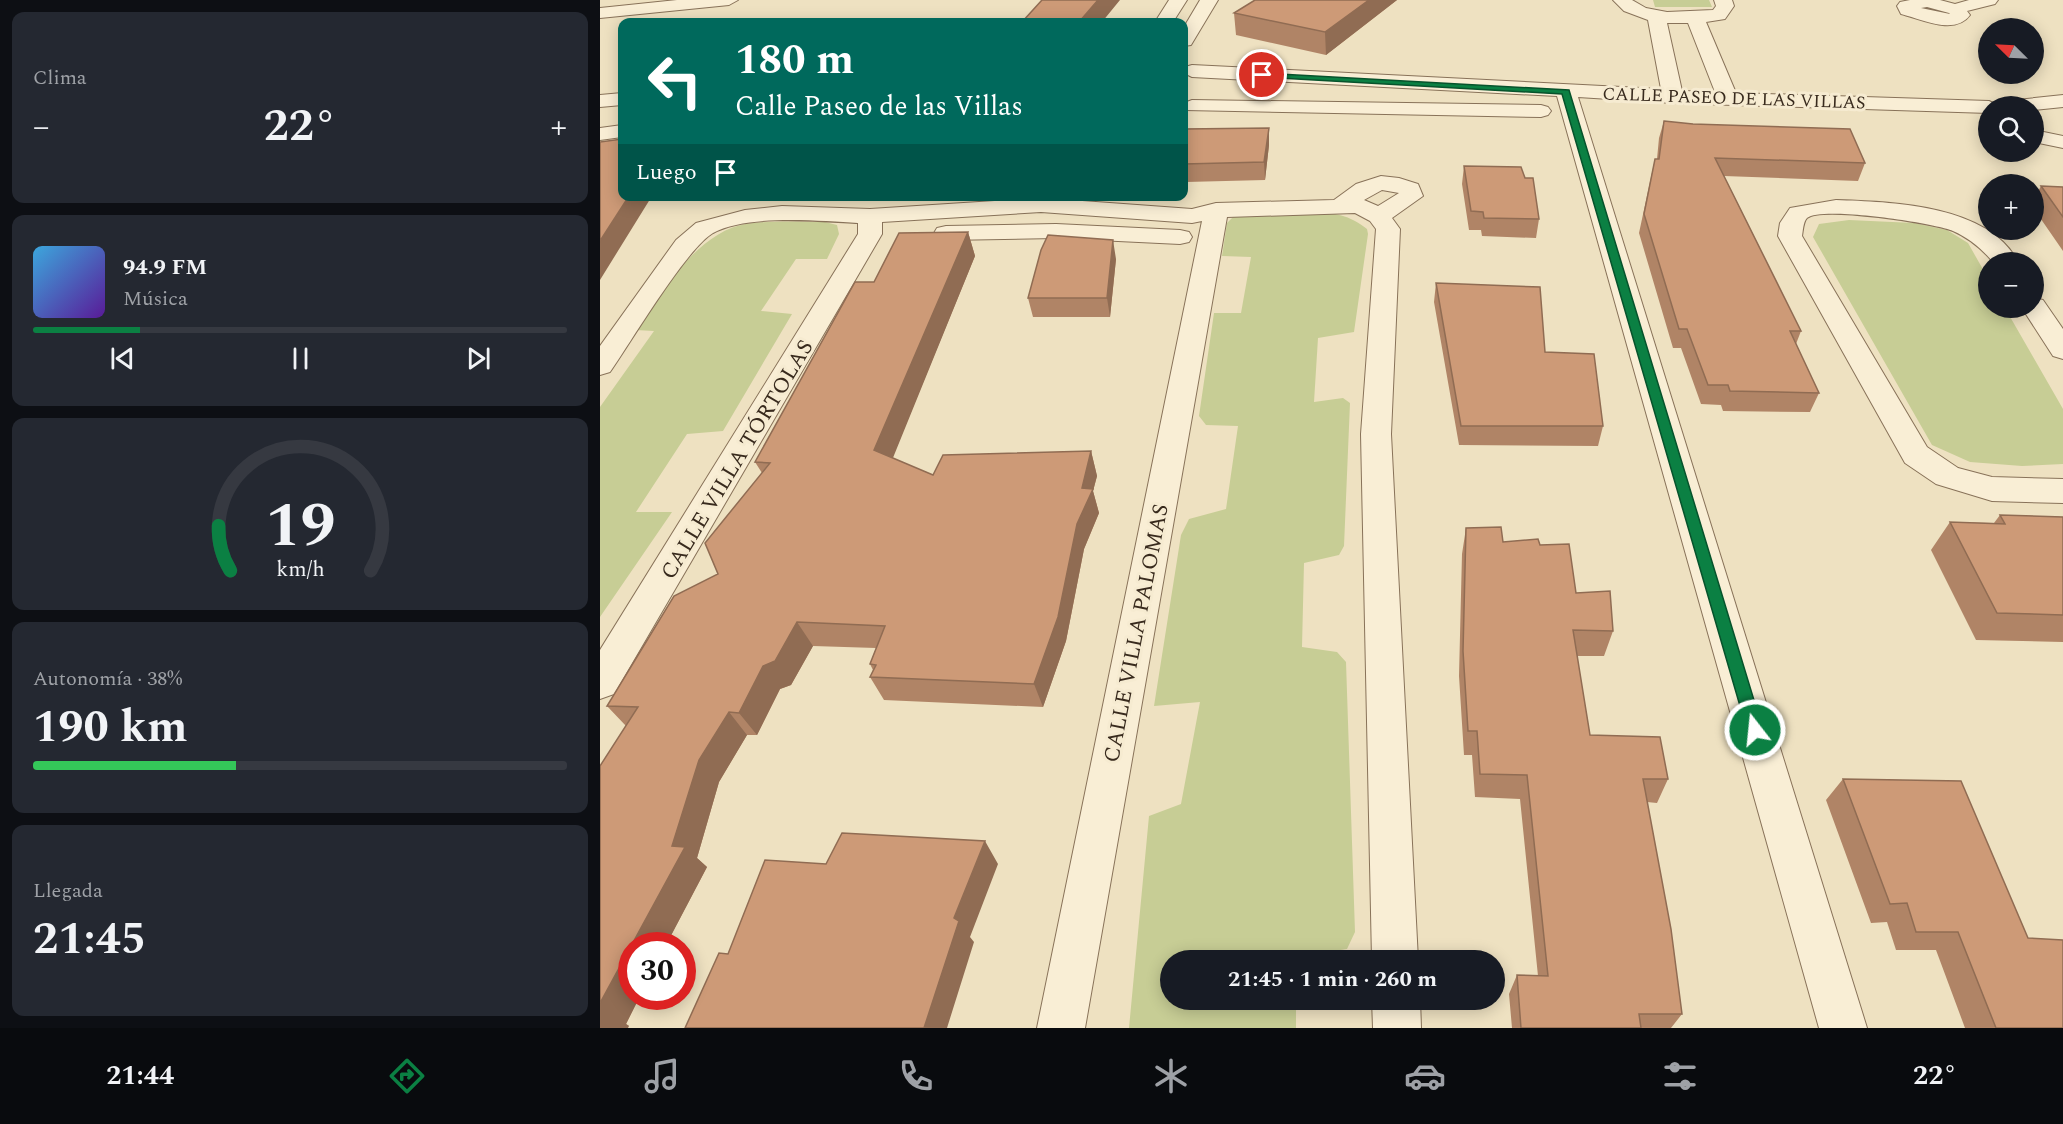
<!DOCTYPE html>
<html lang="es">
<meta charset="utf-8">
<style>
body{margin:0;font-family:Spectral,serif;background:#242831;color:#f1f3f6;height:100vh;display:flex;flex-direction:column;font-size:22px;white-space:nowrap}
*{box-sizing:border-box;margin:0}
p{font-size:20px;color:#9ea1a6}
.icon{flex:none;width:33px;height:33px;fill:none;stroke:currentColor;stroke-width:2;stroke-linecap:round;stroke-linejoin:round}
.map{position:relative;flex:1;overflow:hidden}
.drawer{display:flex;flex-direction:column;gap:12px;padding:12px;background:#0d0f14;width:600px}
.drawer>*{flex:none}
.banner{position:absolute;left:18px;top:18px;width:570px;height:183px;border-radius:12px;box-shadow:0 3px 15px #0003;background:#00695c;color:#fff;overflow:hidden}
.needle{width:39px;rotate:294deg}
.fabs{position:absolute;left:1378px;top:18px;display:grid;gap:12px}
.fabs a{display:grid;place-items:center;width:66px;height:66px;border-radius:50%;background:#171b24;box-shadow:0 3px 15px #0003;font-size:30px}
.speed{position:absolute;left:18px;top:932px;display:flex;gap:12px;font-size:30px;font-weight:700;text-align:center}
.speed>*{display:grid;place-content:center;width:78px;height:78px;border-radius:50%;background:#171b24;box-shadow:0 3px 15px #0003;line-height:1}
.speed .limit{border:9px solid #d22;background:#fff;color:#111}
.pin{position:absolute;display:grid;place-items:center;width:51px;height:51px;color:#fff;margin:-26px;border:3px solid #fff;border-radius:50%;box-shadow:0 2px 6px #0007}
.me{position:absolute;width:66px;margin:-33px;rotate:344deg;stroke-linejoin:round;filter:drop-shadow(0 0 4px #0008)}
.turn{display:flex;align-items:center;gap:21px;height:126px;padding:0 18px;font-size:27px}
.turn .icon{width:78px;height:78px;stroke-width:2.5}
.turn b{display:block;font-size:42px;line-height:51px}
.then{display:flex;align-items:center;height:57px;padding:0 18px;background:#0003;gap:12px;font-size:22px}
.big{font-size:45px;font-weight:700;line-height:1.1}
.drawer .tile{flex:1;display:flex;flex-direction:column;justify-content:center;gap:9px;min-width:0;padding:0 21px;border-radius:12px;background:#242831}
.drawer .dial{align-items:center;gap:0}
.dial svg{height:156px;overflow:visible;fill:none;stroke:#363941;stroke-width:7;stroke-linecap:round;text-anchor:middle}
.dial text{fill:#f1f3f6;stroke:none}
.song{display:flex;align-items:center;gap:18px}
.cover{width:72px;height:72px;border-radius:9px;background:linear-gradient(135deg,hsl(200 70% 55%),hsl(270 70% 35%))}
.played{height:6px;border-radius:3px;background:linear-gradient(90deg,#0b8043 20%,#363941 20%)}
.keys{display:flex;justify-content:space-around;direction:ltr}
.heat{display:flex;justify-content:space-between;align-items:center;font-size:33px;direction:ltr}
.charge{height:9px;border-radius:4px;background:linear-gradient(90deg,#34c759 38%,#363941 0)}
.trip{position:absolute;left:560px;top:950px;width:345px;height:60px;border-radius:30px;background:#171b24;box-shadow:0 3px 15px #0003;font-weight:700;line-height:60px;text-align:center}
.dock{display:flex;height:96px;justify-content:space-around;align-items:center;background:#090b0e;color:#9ea1a6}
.dock .icon{width:42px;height:42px}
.dock .current{color:#0b8043}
.dock b{font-size:27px;color:#f1f3f6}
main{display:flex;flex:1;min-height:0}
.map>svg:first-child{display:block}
.green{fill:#c7cd95}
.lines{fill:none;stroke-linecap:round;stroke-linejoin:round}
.minor-casing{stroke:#887259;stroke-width:2}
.minor{fill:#f9eed5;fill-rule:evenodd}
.wall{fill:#b08466}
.shaded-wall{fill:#906c53}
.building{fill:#cd9a77;stroke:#906c53;stroke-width:1.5}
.route{fill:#0b8043;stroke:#07532c;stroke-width:1.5}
.labels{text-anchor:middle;stroke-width:6;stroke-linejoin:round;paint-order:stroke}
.far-street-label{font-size:18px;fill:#382a1d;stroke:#f6ebd1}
.street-label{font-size:22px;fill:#382a1d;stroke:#f6ebd1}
</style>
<main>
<section class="drawer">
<div class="tile"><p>Clima</p>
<div class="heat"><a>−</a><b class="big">22°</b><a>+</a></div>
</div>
<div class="tile">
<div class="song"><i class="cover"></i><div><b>94.9 FM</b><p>Música</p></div></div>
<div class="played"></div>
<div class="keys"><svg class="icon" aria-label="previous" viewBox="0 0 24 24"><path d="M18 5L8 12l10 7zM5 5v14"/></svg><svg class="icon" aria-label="pause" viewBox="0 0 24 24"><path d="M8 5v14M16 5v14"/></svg><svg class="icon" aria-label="next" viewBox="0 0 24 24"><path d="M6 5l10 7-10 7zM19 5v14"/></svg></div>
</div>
<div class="tile dial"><svg viewBox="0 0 100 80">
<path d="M14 69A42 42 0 1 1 86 69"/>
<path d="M14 69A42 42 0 0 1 8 46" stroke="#0b8043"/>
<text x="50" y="56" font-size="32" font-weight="700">19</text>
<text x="50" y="72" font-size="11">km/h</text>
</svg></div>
<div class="tile"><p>Autonomía · 38%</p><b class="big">190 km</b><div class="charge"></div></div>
<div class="tile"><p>Llegada</p><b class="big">21:45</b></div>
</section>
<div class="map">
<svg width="1463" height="1028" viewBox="0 0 1463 1028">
<rect width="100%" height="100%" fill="#eee1c1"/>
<!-- green -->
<path class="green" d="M1053,0H1109L1112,7H1055Z
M687,213C719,213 741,208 767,229L768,234L754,332L718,338L714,402L743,398L750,403L744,546L739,555L704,563L702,647L737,652L746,662L755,932L747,949L696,957V960H570V999H696V1028H529L549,816L581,804L600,702L554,706L581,535L589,519L626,509L638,426L606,425L599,416L614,313H641L651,257L622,256L627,223L633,217Z
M1249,220L1314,223L1347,230L1368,243L1389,280V308H1405L1463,409V464L1422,466L1370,462L1332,445L1213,237L1219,224Z
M225,222L237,225L239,234L227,259H196L161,311L192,314L123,431L87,434L36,512H72L0,617V407L54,331L35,330C57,294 101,230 146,224C171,220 199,222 225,222Z"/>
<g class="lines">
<defs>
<path id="minor" d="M77,0H138L129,5L0,18V8Z
M569,0H587L573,22H555Z
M600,0H618L591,45L584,46V27Z
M1013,0H1032L1046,8L1067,12L1113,10L1116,6L1114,0H1132L1134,6L1125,19L1106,22L1136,93L1389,101L1399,106H1389V113L1073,103L978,97L1267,1028H1219L957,96L592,77L584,73L585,67L592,65L1061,89L1048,20L1024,11ZM1067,23H1088L1115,92L1082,91Z
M1310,0H1340L1355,4L1369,0H1398L1395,4L1367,11L1370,15C1355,36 1321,19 1301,14L1297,6L1300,2ZM1327,7L1349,13L1350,14L1321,8Z
M22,93V105L0,107V95Z
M1463,95V107L1434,110V106H1407L1410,102L1417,100Z
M592,100L941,105L948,107L951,111L948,115L941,117L585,110L584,103Z
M22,125V137L0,140V128Z
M1434,130L1463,136V148L1434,142Z
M781,176L799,178L818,184L823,196L792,218L800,229L791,434L818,960H772L761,434L776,229L770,221L755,213L627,217L485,1028H437L602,221L592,223L441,212L282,222V234L14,694L0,699V650L258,234V223C219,221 148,214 113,233C86,249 31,342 10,372L0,375V346L76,240L96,223L145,210L182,206L270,209L441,198L592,209L616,203L734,200L756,184ZM782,190L799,193L778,206L764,200Z
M1236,200C1293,202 1389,205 1418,262H1393C1382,249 1369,238 1353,231C1334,223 1222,206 1207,218C1203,222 1203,231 1202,236L1327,447L1358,468L1392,477L1463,479V503L1392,501L1336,484L1305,463L1178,236L1180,223L1190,208Z
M456,224L580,230L589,232L592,237L589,242L580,244L456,238L346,240L337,238L334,233L337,228L346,226Z
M1434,298L1443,300L1463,329V359L1453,356L1422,308H1434Z
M772,999H820L821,1028H773Z"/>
</defs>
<!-- minor casing -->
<use href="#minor" class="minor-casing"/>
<!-- minor -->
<use href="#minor" class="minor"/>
</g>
<!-- wall -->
<path class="wall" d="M655,0H797L726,55L636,35L634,13Z
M1064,121L1265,163L1258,181L1124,176L1201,331L1196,344L1219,393L1210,412L1123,411L1121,405L1101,404L1081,348H1073L1039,233L1051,177L1055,159H1057L1059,138Z
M669,128V145L665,180L586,182L584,167V129Z
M864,166L939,219L936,238L882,236L881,230H869L862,184Z
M1441,186L1463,187V251L1434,209V199Z
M368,232L375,256L292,458L333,475L491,451L497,476L493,491L499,513L484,549L466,641L443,707L284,700L270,677L273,670L270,664L276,648L213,646L191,685L180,689L157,735H147L119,782L97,858L107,867L66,945H32V996H40L26,1024L29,1026L0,1028L26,726L7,706L118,574L162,473L155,462L274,282Z
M516,259L510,317H433L428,298Z
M836,283L945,352L1003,426L998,446L859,445L834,302Z
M1400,515L1463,517V642L1376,640L1331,550L1350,522L1394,523Z
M866,528L903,542L940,545L976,593L1013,631L1004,656H977L990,735L1068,779L1057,803L1047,802L1082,1014L1071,1028H912L909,994L917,975L938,976L920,799L875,797L872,755H864L859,676L862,554Z
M1243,779L1463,1028H1365L1336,950H1296L1287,922L1271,923L1226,800Z"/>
<!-- shaded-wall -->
<path class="shaded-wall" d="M498,0H520L502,22H479Z
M769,0H797L726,55L725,32Z
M669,128V145L665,180L664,162Z
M29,196H52L0,280V241Z
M368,232L375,256L286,475L274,450Z
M513,240L516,259L510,317L507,298Z
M491,451L497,476L493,491L499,513L484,549L466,641L443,707L434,684Z
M197,622L213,646L191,685L180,689L157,735L139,713L163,666Z
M129,712L147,735L119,782L97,858L107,867L66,945H32L72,846L99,760Z
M385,841L398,864L370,937L374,942L347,1028H324L354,918Z
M32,945V996H40L26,1024L29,1026L28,1028H0V1003Z"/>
<!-- building -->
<path class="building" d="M442,0H498L479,22H422Z
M655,0H769L725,32L634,13Z
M1064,121L1093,124L1250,129L1265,163L1115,158L1201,331H1190L1219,393L1130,391L1128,385H1108L1087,329H1079L1044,214L1055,159H1059Z
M669,128L664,162L584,164V129Z
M22,139V196H29L0,241V142Z
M864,166L921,167L925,178H933L939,219L884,218L883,212L871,211Z
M1441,186L1463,187V217Z
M368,232L274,450L333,475L343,455L491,451L482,488L493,489L477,524L458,617L434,684L270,677L276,665L270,664L285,626L197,622L175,661L163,666L139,713L129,712L99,760L72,846L85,847L0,1003V766L38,707L7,706L74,596L118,574L105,543L170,463L155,462L255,282H274L299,233Z
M448,235L513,240L507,298H428L441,250Z
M836,283L940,287L945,352L994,354L1003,426H861Z
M1400,515L1463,517V615L1397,613L1350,522L1405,524Z
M901,527L903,542L938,539L940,545L969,544L976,593L1010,591L1013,631L973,630L990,735L1060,737L1068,779H1043L1071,929L1082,1014H1039L1041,1028H921L917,975L948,976L927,775L880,774L877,731H868L863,651L866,528Z
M1243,779L1361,781L1428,938L1463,940V1028H1396L1358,932H1316L1307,903L1290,904Z
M242,833L385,841L354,918L359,921L324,1028H85L119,953L128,954L165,860L226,864Z"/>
<!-- route -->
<path class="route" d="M660,73L969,90L1163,730L1161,735L1155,737L1149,735L1147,730L962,94L662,77Z"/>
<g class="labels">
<!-- far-street labels -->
<g class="far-street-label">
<text transform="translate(1134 98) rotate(2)" y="6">CALLE PASEO DE LAS VILLAS</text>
</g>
<!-- street labels -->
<g class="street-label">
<text transform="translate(136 459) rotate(-59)" y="8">CALLE VILLA TÓRTOLAS</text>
<text transform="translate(535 633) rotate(-79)" y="8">CALLE VILLA PALOMAS</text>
</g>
</g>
</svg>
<div class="fabs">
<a><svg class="needle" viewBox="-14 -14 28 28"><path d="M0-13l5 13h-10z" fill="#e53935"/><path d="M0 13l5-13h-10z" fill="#9ea1a6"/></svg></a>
<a><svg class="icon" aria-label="search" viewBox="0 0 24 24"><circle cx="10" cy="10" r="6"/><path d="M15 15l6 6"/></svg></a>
<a>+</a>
<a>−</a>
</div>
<div class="speed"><div class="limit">30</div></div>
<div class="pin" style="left:662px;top:75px;background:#d93025"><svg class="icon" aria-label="arrive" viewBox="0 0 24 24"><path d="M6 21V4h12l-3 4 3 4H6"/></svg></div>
<svg class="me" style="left:1155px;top:730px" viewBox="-20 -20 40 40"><circle r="17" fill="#0b8043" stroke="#fff" stroke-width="3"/><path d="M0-11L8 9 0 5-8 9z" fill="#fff"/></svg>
<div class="trip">21:45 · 1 min · 260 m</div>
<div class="banner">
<div class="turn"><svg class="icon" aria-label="left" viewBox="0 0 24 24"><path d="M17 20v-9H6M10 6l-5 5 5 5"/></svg><div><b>180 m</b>Calle Paseo de las Villas</div></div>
<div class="then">Luego<svg class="icon" aria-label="arrive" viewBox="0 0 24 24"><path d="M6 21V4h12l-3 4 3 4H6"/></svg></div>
</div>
</div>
</main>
<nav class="dock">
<b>21:44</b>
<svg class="icon current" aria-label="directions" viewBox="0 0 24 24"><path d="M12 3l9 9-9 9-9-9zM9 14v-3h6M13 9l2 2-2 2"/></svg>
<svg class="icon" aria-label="music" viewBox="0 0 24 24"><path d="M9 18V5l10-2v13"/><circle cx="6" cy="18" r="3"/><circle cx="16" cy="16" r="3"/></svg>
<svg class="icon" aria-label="phone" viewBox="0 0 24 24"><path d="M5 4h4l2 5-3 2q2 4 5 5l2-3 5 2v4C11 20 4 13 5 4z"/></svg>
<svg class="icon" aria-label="climate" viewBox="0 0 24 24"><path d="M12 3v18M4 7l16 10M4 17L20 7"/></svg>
<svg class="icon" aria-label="car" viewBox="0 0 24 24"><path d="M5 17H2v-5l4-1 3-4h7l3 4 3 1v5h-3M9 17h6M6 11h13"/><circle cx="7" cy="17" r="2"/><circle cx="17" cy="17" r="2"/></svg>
<svg class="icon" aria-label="filters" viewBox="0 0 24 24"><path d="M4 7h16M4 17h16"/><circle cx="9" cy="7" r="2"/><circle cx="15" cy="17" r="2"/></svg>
<b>22°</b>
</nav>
